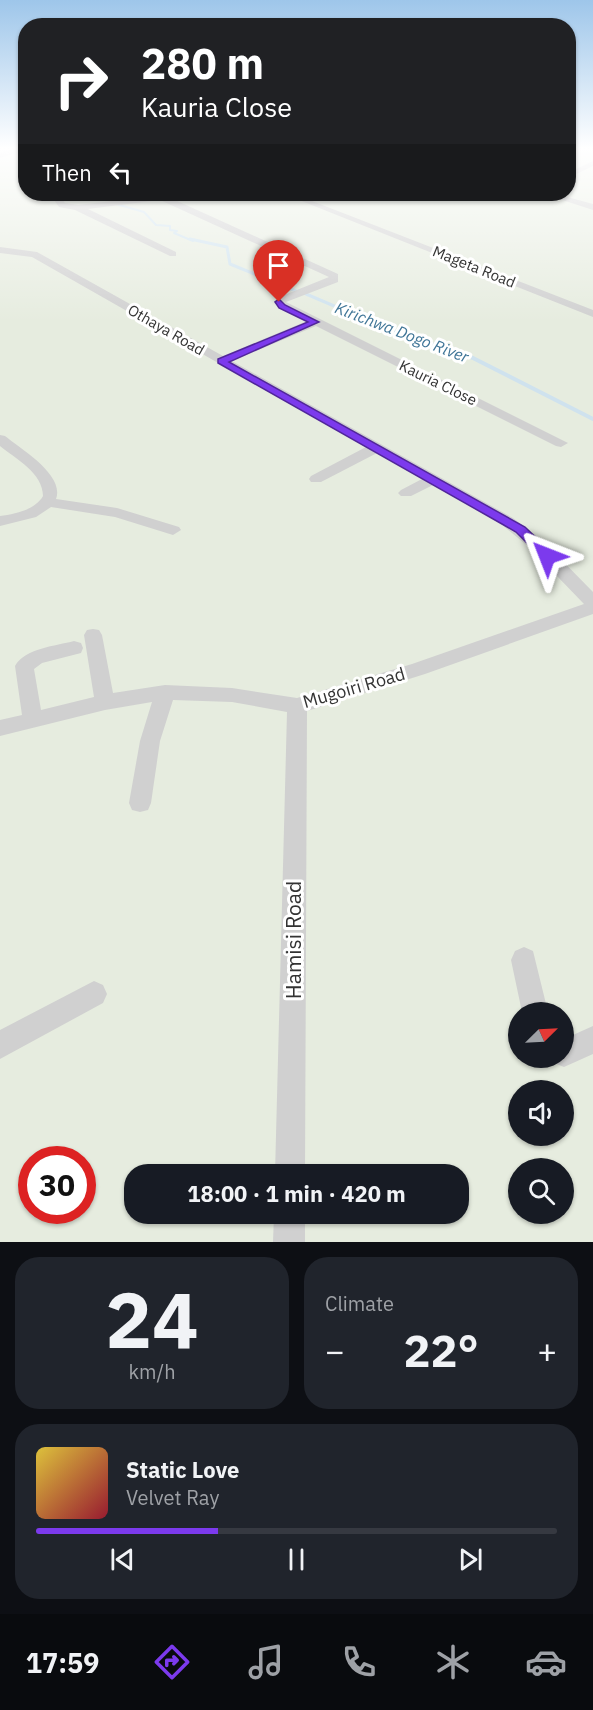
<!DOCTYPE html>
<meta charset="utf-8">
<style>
body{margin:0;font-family:"IBM Plex Sans",sans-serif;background:#20242c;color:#f1f3f6;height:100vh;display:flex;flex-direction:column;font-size:22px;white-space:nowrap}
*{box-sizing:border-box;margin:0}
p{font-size:20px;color:#9ea1a6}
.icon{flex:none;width:33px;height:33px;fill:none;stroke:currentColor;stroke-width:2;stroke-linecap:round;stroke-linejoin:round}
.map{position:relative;height:1242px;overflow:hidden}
.details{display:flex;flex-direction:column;gap:15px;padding:15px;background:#0d0f14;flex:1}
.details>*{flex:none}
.guide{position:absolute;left:18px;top:18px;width:558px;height:183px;border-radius:24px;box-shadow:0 2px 4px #0004;background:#202124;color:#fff;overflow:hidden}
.needle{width:39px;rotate:66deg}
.fabs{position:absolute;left:508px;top:1002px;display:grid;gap:12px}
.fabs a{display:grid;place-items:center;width:66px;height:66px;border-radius:50%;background:#171b24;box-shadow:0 2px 4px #0004;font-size:30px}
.speed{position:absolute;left:18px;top:1146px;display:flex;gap:12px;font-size:30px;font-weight:700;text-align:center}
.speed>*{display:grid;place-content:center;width:78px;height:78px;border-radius:50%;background:#171b24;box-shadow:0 2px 4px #0004;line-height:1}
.speed .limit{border:9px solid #d22;background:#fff;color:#111}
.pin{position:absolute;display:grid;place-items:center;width:51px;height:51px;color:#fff;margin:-62px -26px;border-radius:50% 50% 50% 0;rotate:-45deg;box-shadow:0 0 6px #0007}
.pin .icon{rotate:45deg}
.me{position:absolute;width:66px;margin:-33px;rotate:315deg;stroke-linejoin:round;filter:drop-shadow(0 0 4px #0008)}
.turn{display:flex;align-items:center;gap:21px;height:126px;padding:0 24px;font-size:27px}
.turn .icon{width:78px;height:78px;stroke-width:2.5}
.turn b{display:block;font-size:42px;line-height:51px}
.then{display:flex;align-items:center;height:57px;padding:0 24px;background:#0003;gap:12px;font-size:22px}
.big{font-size:45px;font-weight:700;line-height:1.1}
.details .tile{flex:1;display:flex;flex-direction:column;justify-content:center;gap:9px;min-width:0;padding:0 21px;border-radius:24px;background:#20242c}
.details .dial{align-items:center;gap:0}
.dial b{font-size:78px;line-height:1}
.song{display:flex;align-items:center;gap:18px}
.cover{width:72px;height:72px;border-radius:9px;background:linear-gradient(135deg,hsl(50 70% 55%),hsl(350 70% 35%))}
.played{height:6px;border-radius:3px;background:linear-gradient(90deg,#7c3aed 35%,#363941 35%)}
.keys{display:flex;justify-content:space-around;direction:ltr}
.heat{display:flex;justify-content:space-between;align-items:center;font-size:33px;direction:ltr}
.details .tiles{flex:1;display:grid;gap:15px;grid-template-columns:1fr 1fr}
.tile:last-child{grid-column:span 2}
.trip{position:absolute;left:124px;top:1164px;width:345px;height:60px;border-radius:24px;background:#171b24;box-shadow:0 2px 4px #0004;font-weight:700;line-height:60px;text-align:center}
.dock{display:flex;height:96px;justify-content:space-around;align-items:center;background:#090b0e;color:#9ea1a6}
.dock .icon{width:42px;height:42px}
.dock .current{color:#7c3aed}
.dock b{font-size:27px;color:#f1f3f6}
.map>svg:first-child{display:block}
.green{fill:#e6ecdf;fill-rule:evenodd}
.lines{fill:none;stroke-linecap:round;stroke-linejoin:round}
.stream-far2{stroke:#cfe2ee;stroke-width:2}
.stream-far1{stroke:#cfe2ee;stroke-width:3}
.stream{stroke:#cfe2ee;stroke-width:4}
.minor{fill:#d0d0d0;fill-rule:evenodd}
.route{fill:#7c3aed;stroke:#51269a;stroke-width:1.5}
.labels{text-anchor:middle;stroke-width:6;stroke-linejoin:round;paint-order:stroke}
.far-street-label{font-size:15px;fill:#333;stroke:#fff}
.far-water-label{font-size:16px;font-style:italic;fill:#3f7597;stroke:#fff}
.street-label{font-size:18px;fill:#333;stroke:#fff}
.near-street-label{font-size:21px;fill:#333;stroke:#fff}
</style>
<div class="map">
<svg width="593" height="1242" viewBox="0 0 593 1242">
<rect width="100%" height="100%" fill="#fff"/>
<!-- green -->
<path class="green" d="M0,148H25L26,194H568L569,148H593V1242H0ZM519,1012H564V1058H519ZM519,1090H564V1136H519ZM32,1160H82V1210H32ZM519,1168H564V1214H519ZM135,1174H459V1214H135Z"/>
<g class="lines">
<!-- stream-far2 -->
<path class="stream-far2" d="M117,194L116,204L144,212L156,225L170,226V230L177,231L174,233L193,241"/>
<!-- stream-far1 -->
<path class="stream-far1" d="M190,239L227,247L230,264L296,291
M306,294L419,342L450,347L472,358"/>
<!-- stream -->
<path class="stream" d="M469,356L593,419"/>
<!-- minor -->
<path class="minor" d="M17,148H26V150L0,158V153Z
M593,161V166L568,178V173Z
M50,194H58L65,203L78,205L164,195L338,274V282L286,302L568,443L561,447L556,446L316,326L232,361L513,518L541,539L593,592V614L425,674L307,711L305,1174H275L287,712L232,702L173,700L160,741L151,803L148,810L140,812L132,810L129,803L140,741L152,702L105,710L0,736V720L22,715L15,666C25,648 56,646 74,641L81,643L83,648L81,653L42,663L34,669L41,710L94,697L84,635L87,630L93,629L99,630L102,635L113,693L165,685L232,688L297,698L412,664L584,604L529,547L501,524L433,485L411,496H401L398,493L401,490L422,479L377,453L321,482H311L309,479L311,476L366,447L32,257L0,253V247L37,252L223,356L307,321L274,303L277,298L329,277L160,200L88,209L176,252V256H170L75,210L59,207Z
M284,194H294L593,310V317Z
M544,194H556L593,204V210Z
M0,435L5,436C21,449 65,475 56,499L117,508L179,527L181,530L173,535L115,517L51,507L36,517L0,526V516C15,514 35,510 43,496C43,473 16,459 0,446Z
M524,947L533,951L548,1012H522L511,960L515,951Z
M94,981L103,985L107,994L103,1003L0,1059V1030Z
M593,1026V1054L564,1067L554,1063L552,1058H564V1039Z
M274,1214H305V1242H273Z"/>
</g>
<!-- sky -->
<linearGradient id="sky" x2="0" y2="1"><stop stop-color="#9ec6ea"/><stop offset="0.46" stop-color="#fff"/><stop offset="1" stop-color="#fff" stop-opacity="0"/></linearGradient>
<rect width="593" height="322" fill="url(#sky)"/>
<!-- route -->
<path class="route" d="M279,299L285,305L319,322L229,362L525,527L552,553L554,556L552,559H543L516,532L502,524L218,363V359L308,322L279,308L275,302Z"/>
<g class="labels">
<!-- far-street labels -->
<g class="far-street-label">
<text transform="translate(474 267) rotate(22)" y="5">Mageta Road</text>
<text transform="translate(166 330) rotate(30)" y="5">Othaya Road</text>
<text transform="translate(438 383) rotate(26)" y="5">Kauria Close</text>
</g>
<!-- far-water labels -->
<g class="far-water-label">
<text transform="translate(402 332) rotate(21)" y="6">Kirichwa Dogo River</text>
</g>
<!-- street labels -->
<g class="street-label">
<text transform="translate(354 688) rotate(-16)" y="6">Mugoiri Road</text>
</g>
<!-- near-street labels -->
<g class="near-street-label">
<text transform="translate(294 940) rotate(-90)" y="7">Hamisi Road</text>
</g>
</g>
</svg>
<div class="fabs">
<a><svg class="needle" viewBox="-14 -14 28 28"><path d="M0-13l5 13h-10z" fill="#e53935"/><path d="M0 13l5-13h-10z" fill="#9ea1a6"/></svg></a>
<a><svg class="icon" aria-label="sound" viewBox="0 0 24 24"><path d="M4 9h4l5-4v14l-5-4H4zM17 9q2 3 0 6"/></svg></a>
<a><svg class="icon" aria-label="search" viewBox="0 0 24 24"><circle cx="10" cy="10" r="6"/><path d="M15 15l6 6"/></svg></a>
</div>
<div class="speed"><div class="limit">30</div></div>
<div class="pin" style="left:279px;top:302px;background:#d93025"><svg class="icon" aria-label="arrive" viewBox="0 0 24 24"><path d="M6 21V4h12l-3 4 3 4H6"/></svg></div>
<svg class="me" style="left:547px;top:556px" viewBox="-20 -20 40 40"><path d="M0-17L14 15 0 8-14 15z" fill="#7c3aed" stroke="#fff" stroke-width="4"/></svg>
<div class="trip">18:00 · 1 min · 420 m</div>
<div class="guide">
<div class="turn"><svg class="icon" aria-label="right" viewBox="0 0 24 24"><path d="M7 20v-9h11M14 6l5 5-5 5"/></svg><div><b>280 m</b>Kauria Close</div></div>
<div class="then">Then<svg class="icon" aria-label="left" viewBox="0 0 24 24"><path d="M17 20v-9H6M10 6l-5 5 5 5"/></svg></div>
</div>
</div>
<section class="details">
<div class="tiles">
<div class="tile dial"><b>24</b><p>km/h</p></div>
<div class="tile"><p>Climate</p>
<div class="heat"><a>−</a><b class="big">22°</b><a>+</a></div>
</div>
<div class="tile">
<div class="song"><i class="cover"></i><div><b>Static Love</b><p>Velvet Ray</p></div></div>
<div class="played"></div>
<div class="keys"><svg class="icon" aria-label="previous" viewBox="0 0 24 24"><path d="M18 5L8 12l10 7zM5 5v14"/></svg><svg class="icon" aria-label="pause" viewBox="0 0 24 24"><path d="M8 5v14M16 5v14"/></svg><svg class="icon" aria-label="next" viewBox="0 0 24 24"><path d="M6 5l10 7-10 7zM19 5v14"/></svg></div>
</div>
</div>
</section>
<nav class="dock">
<b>17:59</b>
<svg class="icon current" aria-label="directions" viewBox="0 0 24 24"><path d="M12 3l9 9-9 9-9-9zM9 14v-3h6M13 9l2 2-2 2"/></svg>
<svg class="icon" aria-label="music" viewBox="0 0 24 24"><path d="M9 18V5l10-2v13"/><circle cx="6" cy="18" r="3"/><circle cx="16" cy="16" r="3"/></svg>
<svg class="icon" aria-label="phone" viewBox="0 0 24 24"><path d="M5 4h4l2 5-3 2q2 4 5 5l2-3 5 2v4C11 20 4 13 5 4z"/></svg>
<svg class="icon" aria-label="climate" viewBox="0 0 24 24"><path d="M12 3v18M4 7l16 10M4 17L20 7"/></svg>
<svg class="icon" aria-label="car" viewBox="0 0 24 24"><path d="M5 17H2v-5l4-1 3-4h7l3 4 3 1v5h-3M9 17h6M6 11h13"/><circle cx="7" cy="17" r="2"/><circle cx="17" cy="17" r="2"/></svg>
</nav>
